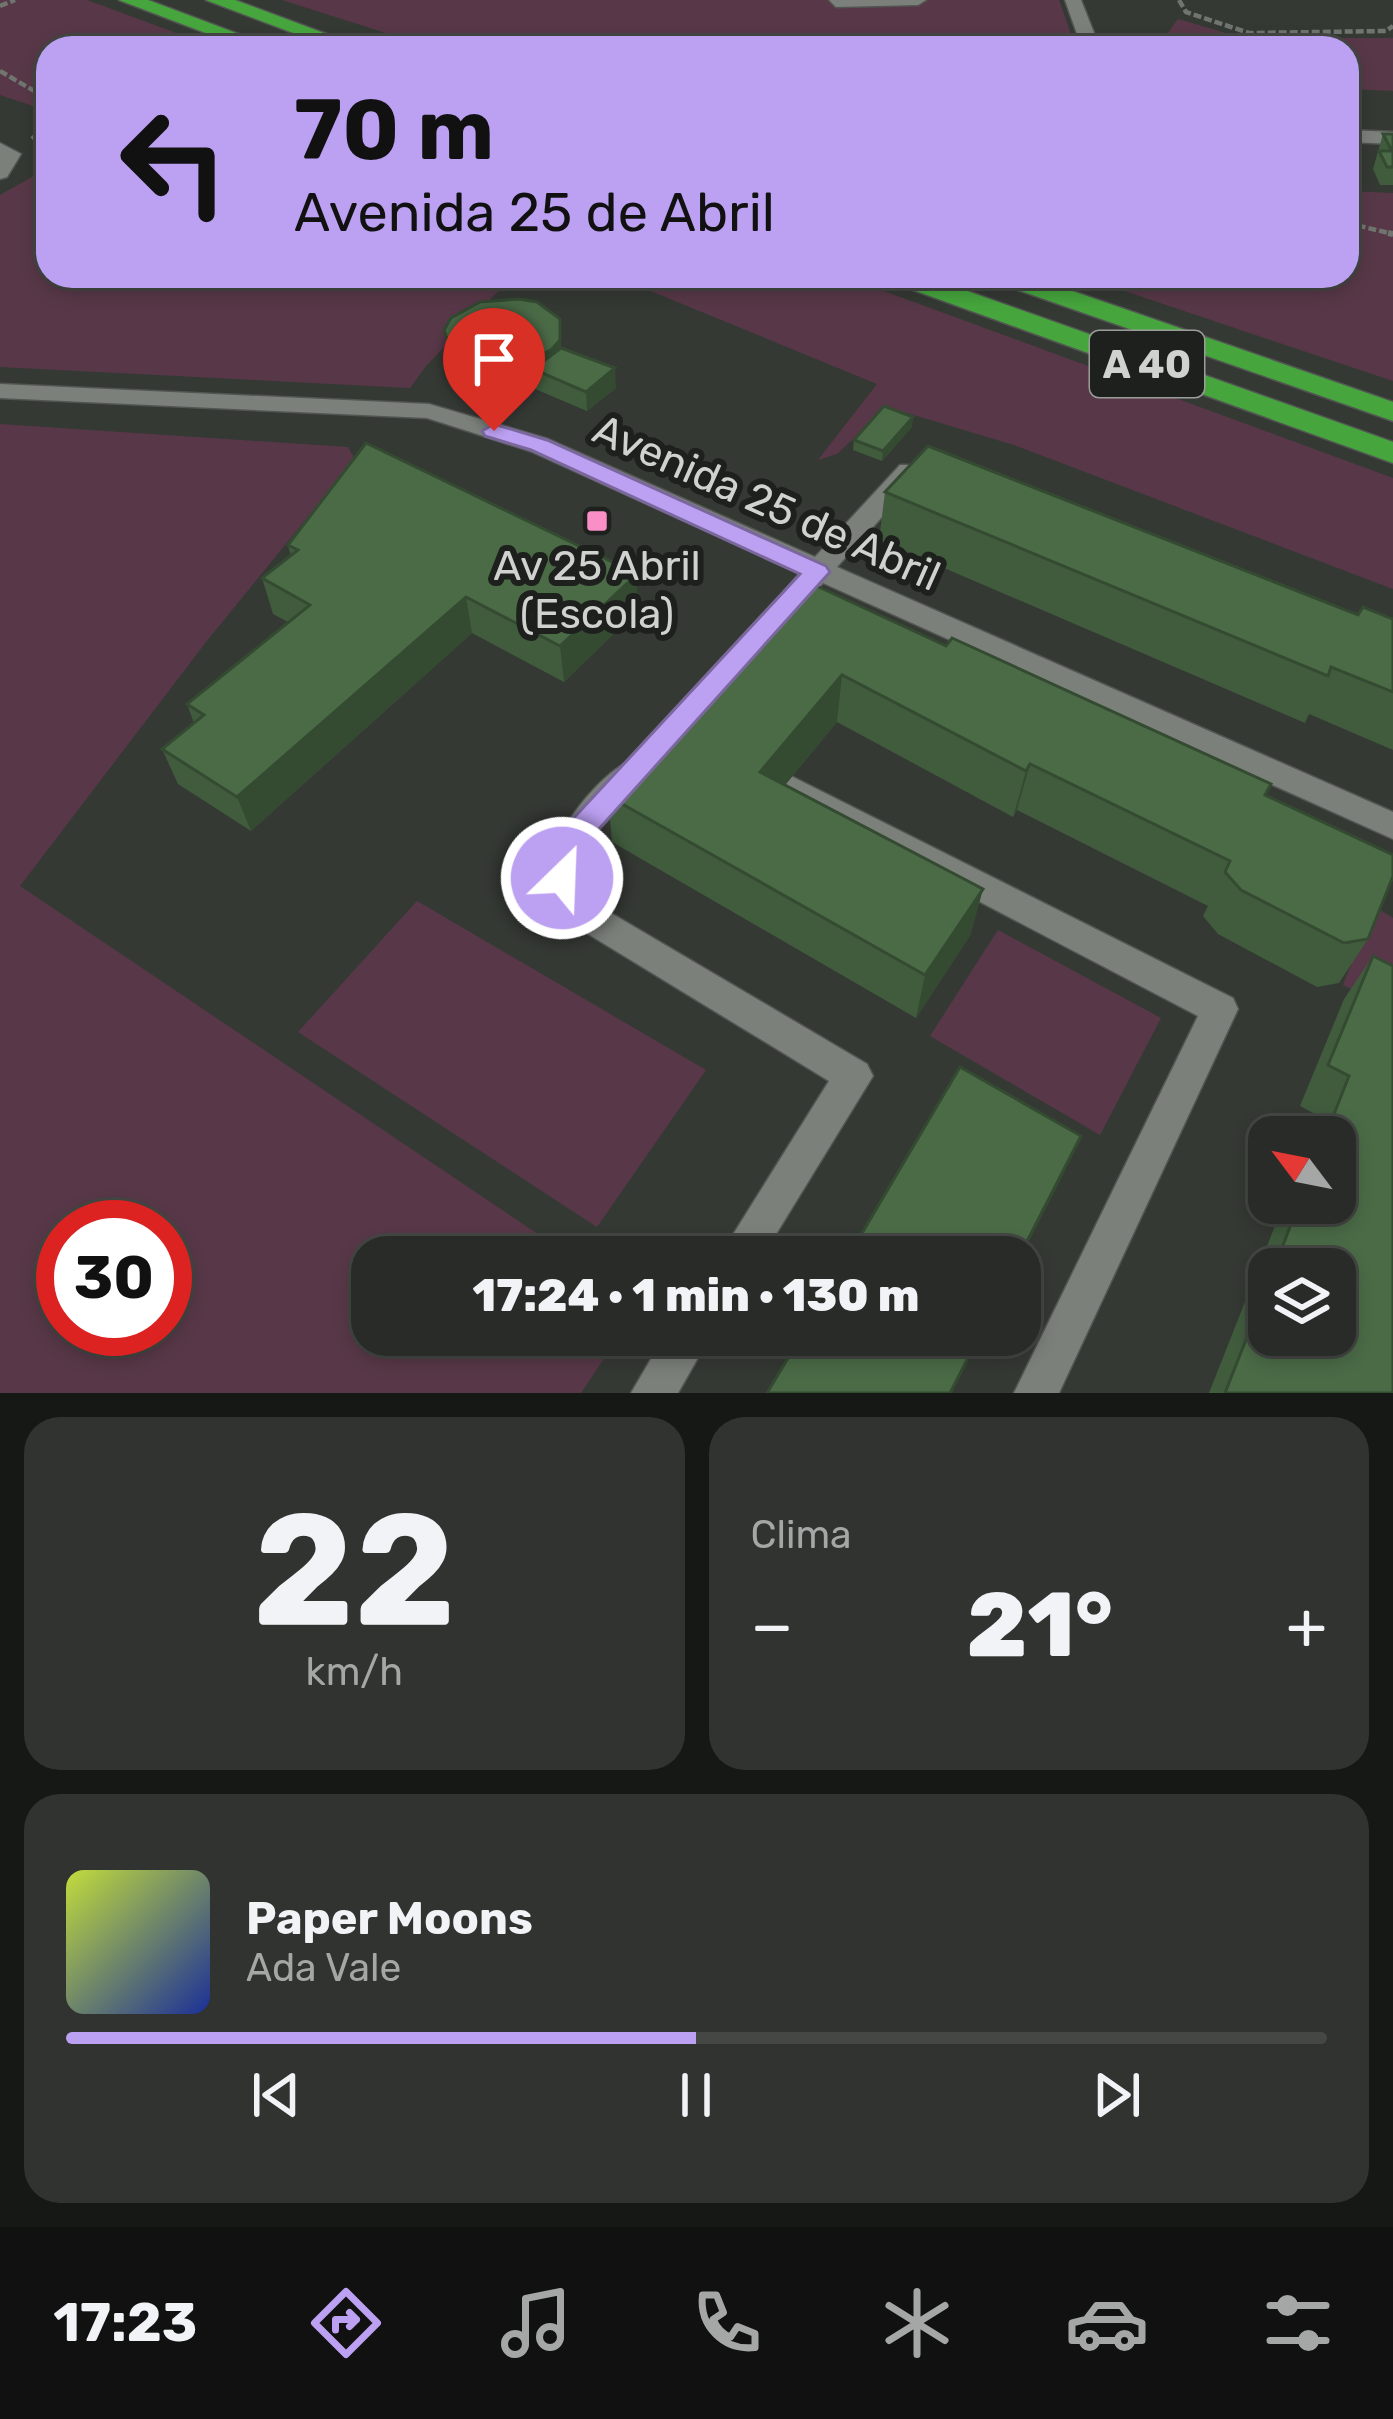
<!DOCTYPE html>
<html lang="pt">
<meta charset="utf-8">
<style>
body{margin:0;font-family:Rubik,sans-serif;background:#30332f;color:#f1f3f6;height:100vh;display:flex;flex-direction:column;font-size:45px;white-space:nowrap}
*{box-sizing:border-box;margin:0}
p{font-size:39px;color:#a5a7a7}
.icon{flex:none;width:66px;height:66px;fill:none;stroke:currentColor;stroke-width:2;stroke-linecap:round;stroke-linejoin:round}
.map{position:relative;height:1393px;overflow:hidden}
.sheet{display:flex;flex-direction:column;gap:24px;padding:24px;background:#161815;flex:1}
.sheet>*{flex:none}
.top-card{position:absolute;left:36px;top:36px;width:1323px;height:252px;border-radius:36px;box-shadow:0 6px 18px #0003,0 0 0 3px #444744;background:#bca0f2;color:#111;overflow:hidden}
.needle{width:78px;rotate:302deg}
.buttons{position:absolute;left:1248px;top:1116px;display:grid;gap:24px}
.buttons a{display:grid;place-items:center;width:108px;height:108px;border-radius:24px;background:#282b27;box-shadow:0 6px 18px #0003,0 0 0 3px #444744;font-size:60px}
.speed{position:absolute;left:36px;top:1200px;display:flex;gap:24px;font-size:60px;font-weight:700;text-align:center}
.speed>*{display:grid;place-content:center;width:156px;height:156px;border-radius:50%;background:#282b27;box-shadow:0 6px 18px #0003,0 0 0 3px #444744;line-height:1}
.speed .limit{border:18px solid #d22;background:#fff;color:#111}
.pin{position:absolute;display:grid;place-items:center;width:102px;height:102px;color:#fff;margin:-123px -51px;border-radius:50% 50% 50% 0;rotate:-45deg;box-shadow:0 0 12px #0007}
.pin .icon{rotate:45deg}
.me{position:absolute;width:132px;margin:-66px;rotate:24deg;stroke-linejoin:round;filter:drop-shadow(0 0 9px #0008)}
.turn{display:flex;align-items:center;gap:42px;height:252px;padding:0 60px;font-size:54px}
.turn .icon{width:156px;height:156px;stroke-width:2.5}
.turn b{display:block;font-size:84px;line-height:102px}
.big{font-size:90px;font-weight:800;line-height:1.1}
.sheet .card{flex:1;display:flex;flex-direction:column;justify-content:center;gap:18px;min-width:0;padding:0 42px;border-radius:36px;background:#30332f}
.sheet .dial{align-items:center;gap:0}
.dial b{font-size:156px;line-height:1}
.song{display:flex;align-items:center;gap:36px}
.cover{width:144px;height:144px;border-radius:18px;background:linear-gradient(135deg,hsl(70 70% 55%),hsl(230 70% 35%))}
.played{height:12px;border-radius:6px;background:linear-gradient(90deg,#bca0f2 50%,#444744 50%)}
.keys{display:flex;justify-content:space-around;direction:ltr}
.heat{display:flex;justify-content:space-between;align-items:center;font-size:66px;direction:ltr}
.sheet .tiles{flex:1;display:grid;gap:24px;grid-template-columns:1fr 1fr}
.card:last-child{grid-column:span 2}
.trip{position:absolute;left:351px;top:1236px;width:690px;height:120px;border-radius:36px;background:#282b27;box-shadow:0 6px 18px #0003,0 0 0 3px #444744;font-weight:800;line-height:120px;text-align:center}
.menu{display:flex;height:192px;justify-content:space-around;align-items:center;background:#101110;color:#a5a7a7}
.menu .icon{width:84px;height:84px}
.menu .on{color:#bca0f2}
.menu b{font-size:54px;color:#f1f3f6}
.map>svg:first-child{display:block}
.green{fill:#583848;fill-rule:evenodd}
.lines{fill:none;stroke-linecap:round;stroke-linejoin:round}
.minor-casing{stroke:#525552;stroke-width:3}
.highway-casing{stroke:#525552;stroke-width:3}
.path-far1{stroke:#717570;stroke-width:4.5;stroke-dasharray:8 3;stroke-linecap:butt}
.path{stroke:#717570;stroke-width:6;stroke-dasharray:9 4.5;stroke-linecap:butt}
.minor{fill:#7b807a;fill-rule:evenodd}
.highway{fill:#46a63d;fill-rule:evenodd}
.wall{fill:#405c3d;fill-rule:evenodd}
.shaded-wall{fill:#344b32}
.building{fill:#4b6b47;stroke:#344b32;stroke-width:3}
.route{fill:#bca0f2;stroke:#7a689d;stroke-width:3}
.poi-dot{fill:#fa8fc7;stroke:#1e201d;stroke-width:4.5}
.labels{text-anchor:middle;stroke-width:12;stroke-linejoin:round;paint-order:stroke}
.shield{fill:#1e201d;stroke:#9b9d9a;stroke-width:3}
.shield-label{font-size:39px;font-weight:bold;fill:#d0d2cf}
.street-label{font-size:42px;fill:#d0d2cf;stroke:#1e201d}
.poi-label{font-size:42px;fill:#d0d2cf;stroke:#1e201d}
</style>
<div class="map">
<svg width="1393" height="1393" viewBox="0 0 1393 1393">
<rect width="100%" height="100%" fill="#353934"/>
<!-- green -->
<path class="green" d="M0,0H87L217,48H48V111L0,95Z
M282,0H1059L1076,48H433Z
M1178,19L1243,38H1393V91L1347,89V48H1173L1168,33Z
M48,168V276H513L426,366L410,388L0,367V195Z
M1347,191L1393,193V381L1080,276H1347Z
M614,276H843L1393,478V589L1014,445L887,407L837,454L818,460L877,384Z
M0,424L348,447L355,459L206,642L20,886L572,1257H372V1335H620L581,1393H0ZM63,1227H165V1329H63Z
M417,901L706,1070L597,1227L298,1032Z
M1374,906L1393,918V1010L1343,985Z
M998,930L1161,1018L1100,1135L930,1036Z"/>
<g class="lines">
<defs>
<path id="minor" d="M829,0H926L918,5L836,7Z
M1065,0H1081L1100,48H1082Z
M1347,130L1393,132V144L1347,142Z
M0,143L21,154L7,177L0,179Z
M0,384L429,404L548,439L815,557L900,465H918L922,471L918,477L837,567L1393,812V839L823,583L793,616H773L769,609L800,573L530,451L427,418L0,398Z
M633,760L644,763L649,772C623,820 550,843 599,906L867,1064L873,1076L762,1257H719L829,1081L575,926C564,911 551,896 549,877C544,842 601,770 633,760Z
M789,775L1233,998L1238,1009L1059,1393H1014L1198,1016L778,796L773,787L778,778Z
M665,1335H711L678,1393H631Z"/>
<path id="highway" d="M119,0H148L276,48H245Z
M206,0H235L364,48H333Z
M887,276H925L1393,442V463L891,282Z
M991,276H1029L1393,402V421L995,282Z"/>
</defs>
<!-- minor casing -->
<use href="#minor" class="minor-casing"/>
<!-- highway casing -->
<use href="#highway" class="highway-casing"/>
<!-- path-far1 -->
<path class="path-far1" d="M1179,0L1186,12L1249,33L1386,31L1393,26
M0,6L15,0
M0,71L48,99
M32,139L48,124
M1347,223L1393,234"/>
<!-- path -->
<path class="path" d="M1388,233L1393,234"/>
<!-- minor -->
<use href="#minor" class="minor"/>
<!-- highway -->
<use href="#highway" class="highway"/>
</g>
<!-- wall -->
<path class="wall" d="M1383,134H1393V185H1380L1373,169Z
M444,330L562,349L616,388L587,411L535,389V386L522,392L484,393L455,380L448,357Z
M912,427L882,461L853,450L854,440Z
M885,492L1358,615L1393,619V750L1309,714L1305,723L879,540Z
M288,545L638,610L564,682L472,633L251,831L178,784L162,749L194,723L187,704L288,622L273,614L262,578L291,556Z
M808,582L1266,795L1368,939L1339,983L1317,987L1218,934L1203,916L1208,906L1017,810L1013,817L837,722L785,785L971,934L916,1018L612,842L608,796Z
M1373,956L1393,1393H1209L1284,1203H1335V1137H1311L1319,1116L1300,1106L1344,999ZM1269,1269H1335L1269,1335Z"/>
<!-- shaded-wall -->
<path class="shaded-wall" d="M560,319L562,367L533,369L535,386L522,392L519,364Z
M615,368L616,388L587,411L586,392Z
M913,417L912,427L882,461L883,451Z
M637,574L638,610L564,682L560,646Z
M466,597L472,633L251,831L237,797Z
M842,675L837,722L758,818L760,772Z
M1030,764L1017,810L1013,817L1026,771Z
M983,889L971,934L916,1018L925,975Z
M1081,1136L1063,1175L1020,1259L1019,1257Z
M980,1335H981L952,1393H950Z"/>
<!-- building -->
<path class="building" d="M1383,134H1393V167H1387L1379,151H1392Z
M519,299L537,302L560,319V340L551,350L519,364L481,365L451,352L444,330L451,318L480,302Z
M561,348L615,368L586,392L533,369Z
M884,406L913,417L883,451L854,440Z
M366,443L637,574L560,646L466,597L237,797L162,749L204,715L187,704L310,605L262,578L298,550L288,545Z
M928,446L1358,615L1363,607L1393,619V692L1331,667L1328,676L885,492Z
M808,582L946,646L952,638L1271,784L1265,795L1393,855V876L1368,939L1344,943L1241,890L1225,872L1230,861L1030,764L1026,771L842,675L760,772L983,889L925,975L608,796Z
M1373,956L1393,966V1393H1225L1269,1281V1335H1335V1269H1274L1299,1203H1335V1137H1325L1349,1076L1328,1065Z
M960,1067L1081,1136L1019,1257H848Z
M802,1335H980L950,1393H767Z"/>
<!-- route -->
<path class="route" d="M494,424L547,440L826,566L830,572L589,840L573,887L562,890L551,887C541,865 558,842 569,823L800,574L531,450L485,436L482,431Z"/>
<!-- markers -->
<rect class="poi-dot" x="585" y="509" width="24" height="24" rx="6"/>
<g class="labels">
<!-- shield labels -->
<rect class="shield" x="1090" y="331" width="114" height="66" rx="9"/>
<g class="shield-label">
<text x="1147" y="378">A 40</text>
</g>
<!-- street labels -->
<g class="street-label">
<text transform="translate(767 502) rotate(24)" y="15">Avenida 25 de Abril</text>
</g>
<!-- poi labels -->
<g class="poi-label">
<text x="597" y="580">Av 25 Abril<tspan x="597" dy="48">(Escola)</tspan></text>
</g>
</g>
</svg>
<div class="buttons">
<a><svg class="needle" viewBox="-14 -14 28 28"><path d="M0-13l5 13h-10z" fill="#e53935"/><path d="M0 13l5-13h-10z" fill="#a5a7a7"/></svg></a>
<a><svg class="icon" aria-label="layers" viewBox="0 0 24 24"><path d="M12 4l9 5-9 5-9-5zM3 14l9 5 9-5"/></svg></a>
</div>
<div class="speed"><div class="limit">30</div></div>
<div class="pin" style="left:494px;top:431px;background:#d93025"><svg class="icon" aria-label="arrive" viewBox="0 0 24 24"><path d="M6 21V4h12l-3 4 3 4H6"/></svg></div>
<svg class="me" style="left:562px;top:878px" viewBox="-20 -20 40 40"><circle r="17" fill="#bca0f2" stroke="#fff" stroke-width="3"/><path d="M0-11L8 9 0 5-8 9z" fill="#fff"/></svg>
<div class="trip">17:24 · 1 min · 130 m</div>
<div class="top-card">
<div class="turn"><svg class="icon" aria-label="left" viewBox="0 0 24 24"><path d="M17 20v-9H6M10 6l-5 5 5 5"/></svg><div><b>70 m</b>Avenida 25 de Abril</div></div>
</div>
</div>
<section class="sheet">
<div class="tiles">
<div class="card dial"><b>22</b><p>km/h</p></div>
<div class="card"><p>Clima</p>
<div class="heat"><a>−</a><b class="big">21°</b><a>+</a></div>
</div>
<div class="card">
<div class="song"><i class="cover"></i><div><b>Paper Moons</b><p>Ada Vale</p></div></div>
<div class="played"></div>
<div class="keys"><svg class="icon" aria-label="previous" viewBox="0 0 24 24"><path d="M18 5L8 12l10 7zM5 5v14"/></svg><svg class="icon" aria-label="pause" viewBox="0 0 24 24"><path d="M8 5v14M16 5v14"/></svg><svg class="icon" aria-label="next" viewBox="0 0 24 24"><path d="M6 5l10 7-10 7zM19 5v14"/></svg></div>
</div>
</div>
</section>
<nav class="menu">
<b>17:23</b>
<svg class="icon on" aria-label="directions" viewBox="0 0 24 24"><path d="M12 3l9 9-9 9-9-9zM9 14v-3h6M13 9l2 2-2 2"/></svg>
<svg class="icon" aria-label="music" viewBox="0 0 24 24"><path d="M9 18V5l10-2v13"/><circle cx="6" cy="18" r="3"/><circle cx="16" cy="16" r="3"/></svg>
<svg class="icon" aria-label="phone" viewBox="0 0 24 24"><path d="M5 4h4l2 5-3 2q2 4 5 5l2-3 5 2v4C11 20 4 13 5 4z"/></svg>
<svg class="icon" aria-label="climate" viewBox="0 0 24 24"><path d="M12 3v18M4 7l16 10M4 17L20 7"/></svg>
<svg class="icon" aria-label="car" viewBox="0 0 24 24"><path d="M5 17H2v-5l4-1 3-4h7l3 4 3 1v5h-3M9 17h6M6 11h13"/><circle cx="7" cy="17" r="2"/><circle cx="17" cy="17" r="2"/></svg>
<svg class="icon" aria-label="filters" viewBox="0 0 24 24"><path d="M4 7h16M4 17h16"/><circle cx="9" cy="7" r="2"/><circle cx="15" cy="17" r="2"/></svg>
</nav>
